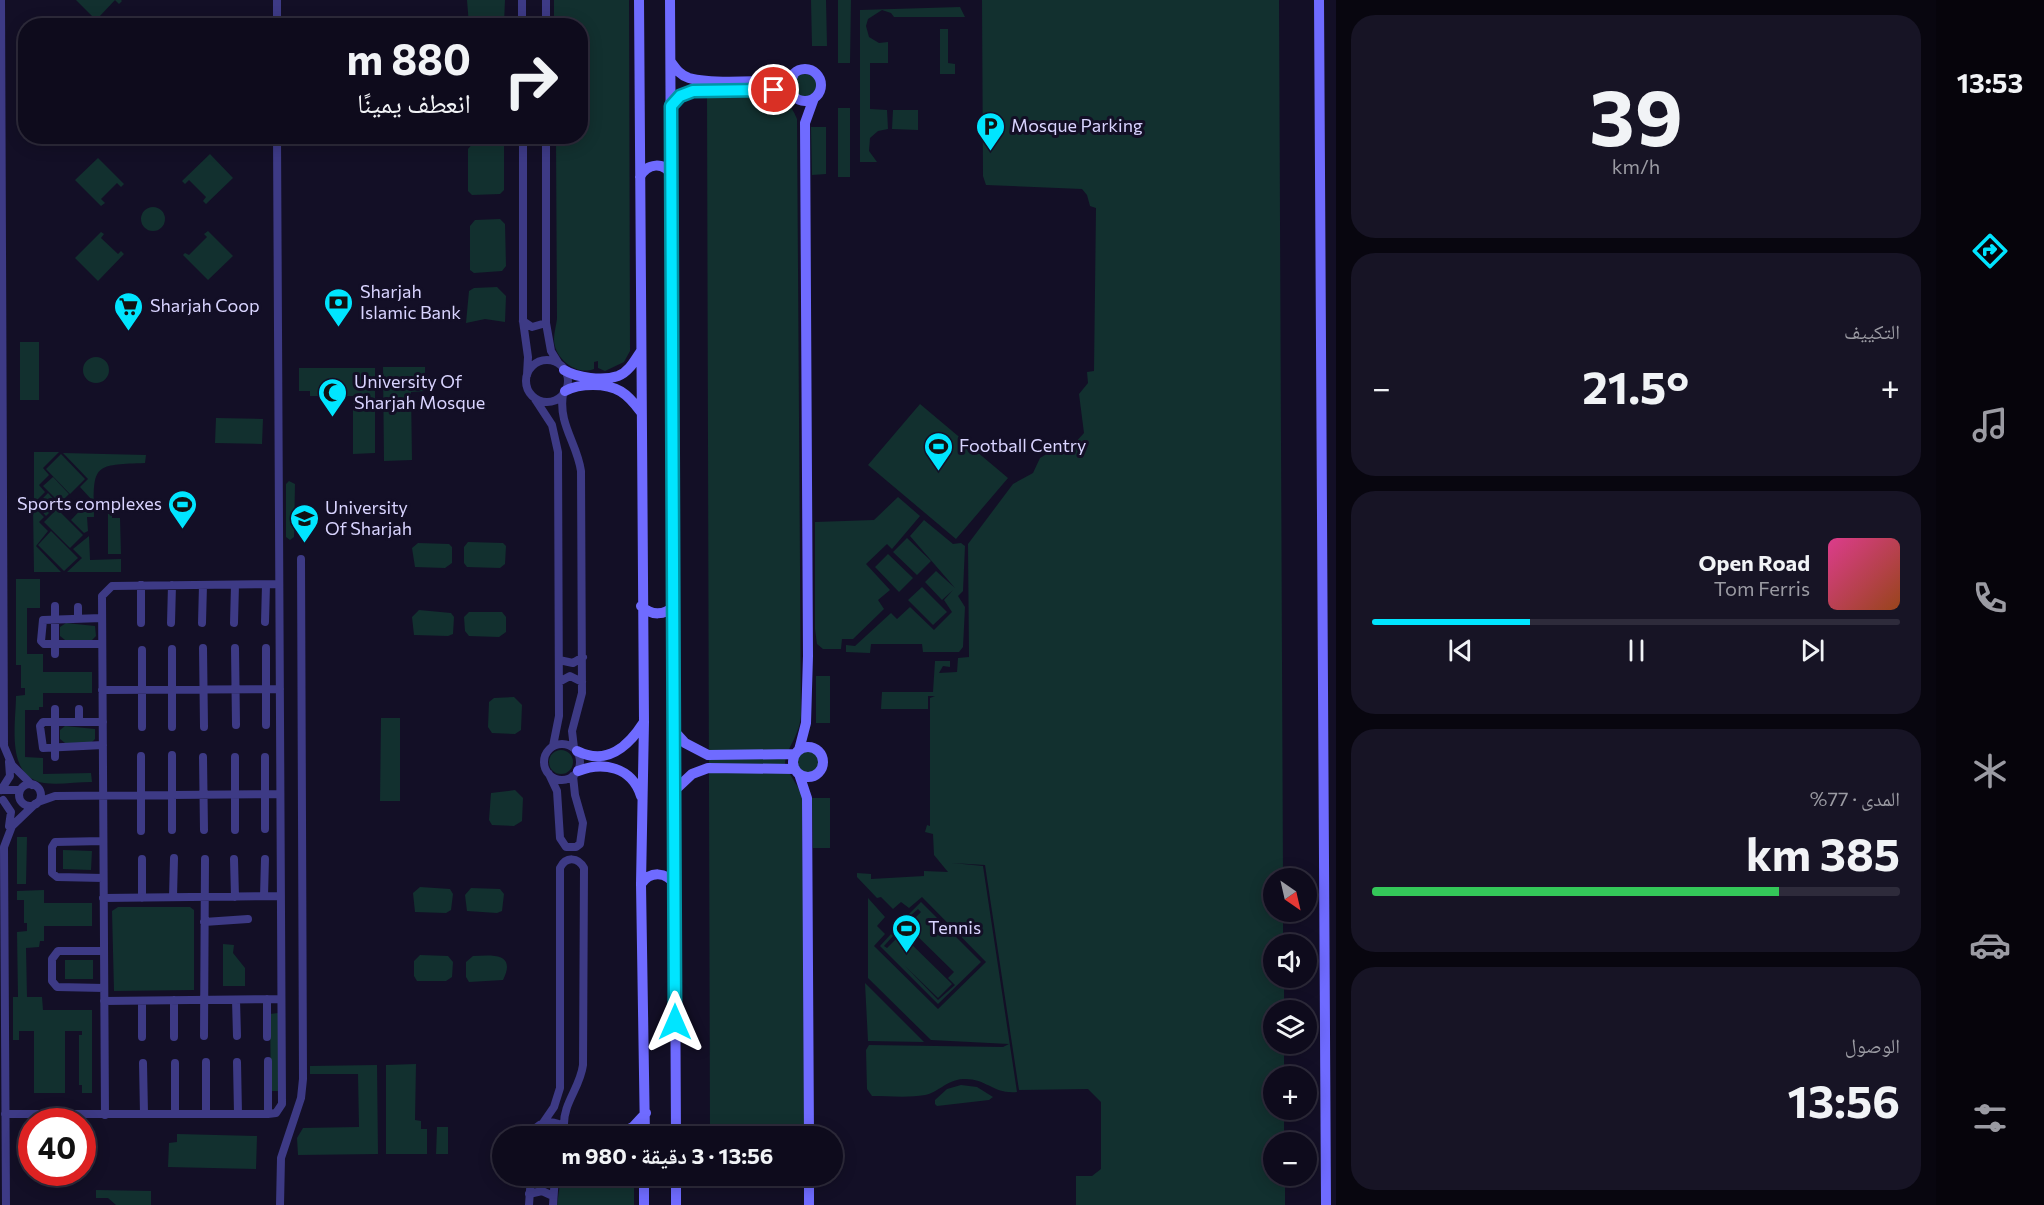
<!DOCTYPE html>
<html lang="ar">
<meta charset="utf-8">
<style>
body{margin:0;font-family:Commissioner,"Noto Naskh Arabic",sans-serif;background:#171425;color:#f1f3f6;direction:rtl;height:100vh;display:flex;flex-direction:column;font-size:22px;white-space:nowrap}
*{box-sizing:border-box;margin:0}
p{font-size:20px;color:#9b9ba3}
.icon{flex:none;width:33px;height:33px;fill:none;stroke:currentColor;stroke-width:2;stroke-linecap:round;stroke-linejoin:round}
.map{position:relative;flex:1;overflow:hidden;direction:ltr}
.side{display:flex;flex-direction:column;gap:15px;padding:15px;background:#08060f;width:600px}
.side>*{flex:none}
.top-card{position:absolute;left:18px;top:18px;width:570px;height:126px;border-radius:24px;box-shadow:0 3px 15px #0003,0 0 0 2px #2e2b3b;direction:rtl;background:#0e0b1c;color:#f1f3f6;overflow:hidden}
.needle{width:39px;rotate:146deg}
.controls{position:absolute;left:1263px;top:868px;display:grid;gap:12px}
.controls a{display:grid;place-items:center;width:54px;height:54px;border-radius:50%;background:#0e0b1c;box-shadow:0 3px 15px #0003,0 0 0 2px #2e2b3b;font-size:30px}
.speed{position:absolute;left:18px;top:1108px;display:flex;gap:12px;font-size:30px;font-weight:700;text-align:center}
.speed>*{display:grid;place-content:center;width:78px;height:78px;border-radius:50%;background:#0e0b1c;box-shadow:0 3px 15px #0003,0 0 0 2px #2e2b3b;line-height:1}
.speed .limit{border:9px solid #d22;background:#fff;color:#111}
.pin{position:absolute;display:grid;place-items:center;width:51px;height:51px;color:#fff;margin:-26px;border:3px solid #fff;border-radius:50%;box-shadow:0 2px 6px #0007}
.me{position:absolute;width:66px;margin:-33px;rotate:0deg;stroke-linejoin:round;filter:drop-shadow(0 0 4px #0008)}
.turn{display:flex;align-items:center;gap:21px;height:126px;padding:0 18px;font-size:27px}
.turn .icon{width:78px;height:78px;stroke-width:2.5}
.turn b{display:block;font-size:42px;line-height:51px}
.big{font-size:45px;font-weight:700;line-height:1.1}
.side .tile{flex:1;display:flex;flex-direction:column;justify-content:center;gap:9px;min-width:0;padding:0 21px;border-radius:24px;background:#171425}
.side .dial{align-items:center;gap:0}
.dial b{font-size:78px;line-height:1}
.song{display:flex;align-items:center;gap:18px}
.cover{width:72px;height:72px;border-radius:9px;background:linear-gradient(135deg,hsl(330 70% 55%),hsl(20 70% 35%))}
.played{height:6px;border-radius:3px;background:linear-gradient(90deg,#00e5ff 30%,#2e2b3b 30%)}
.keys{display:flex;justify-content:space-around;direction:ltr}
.heat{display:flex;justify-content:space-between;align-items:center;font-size:33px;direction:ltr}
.charge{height:9px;border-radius:4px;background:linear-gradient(90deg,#34c759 77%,#2e2b3b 0)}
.trip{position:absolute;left:492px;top:1126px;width:351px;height:60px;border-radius:30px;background:#0e0b1c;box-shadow:0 3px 15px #0003,0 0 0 2px #2e2b3b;font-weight:700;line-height:60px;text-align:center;direction:rtl}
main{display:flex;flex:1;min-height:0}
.menu{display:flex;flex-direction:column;width:108px;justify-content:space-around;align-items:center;background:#06040b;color:#9b9ba3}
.menu .icon{width:42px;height:42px}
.menu .current{color:#00e5ff}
.menu b{font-size:27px;color:#f1f3f6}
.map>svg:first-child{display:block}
.green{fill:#12302f}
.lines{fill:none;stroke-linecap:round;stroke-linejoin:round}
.street{stroke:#3d3a85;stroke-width:8}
.secondary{stroke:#6f6bff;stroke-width:10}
.route-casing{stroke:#0095a6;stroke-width:15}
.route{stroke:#00e5ff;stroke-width:10}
.labels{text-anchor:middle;stroke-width:6;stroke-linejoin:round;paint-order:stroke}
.poi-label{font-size:18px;fill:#d9d4ff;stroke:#130f26;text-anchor:start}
</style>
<main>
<nav class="menu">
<b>13:53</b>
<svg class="icon current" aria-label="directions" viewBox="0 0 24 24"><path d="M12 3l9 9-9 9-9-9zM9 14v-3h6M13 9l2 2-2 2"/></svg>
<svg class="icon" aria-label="music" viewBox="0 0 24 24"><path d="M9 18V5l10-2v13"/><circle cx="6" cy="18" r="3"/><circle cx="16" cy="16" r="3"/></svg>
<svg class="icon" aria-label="phone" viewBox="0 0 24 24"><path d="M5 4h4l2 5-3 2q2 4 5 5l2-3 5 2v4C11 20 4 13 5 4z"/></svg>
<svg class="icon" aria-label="climate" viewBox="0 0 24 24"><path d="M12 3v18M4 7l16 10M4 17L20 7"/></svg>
<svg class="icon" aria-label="car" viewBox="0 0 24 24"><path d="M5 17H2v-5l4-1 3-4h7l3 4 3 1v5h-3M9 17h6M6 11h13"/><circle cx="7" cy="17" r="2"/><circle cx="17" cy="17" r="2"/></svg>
<svg class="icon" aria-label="filters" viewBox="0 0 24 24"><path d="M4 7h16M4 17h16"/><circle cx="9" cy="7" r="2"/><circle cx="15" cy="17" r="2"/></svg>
</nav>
<section class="side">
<div class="tile dial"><b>39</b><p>km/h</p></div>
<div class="tile"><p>التكييف</p>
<div class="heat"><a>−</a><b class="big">21.5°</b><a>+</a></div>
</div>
<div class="tile">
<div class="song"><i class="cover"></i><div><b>Open Road</b><p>Tom Ferris</p></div></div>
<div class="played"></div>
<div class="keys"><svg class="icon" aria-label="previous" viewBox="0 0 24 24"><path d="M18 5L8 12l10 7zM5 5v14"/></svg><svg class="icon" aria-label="pause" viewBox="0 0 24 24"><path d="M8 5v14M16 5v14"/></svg><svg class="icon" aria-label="next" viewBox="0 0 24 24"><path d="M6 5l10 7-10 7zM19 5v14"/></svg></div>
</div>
<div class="tile"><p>المدى · 77%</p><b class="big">385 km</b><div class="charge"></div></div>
<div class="tile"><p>الوصول</p><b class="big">13:56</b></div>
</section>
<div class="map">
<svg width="1336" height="1205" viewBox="0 0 1336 1205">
<rect width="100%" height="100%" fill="#130f26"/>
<!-- green -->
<path class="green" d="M76,0H121L122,1L119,4L115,0L99,17L102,21L99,23Z
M467,0H505L504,23L501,25H469Z
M554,0H629L630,351L624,362L605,371L598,368V361L594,362V369C577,376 554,359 554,339C554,333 556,326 557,319L556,137L580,136V26L554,25Z
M811,0H826L827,46H812Z
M838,0H851L850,63H838Z
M982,0H1279L1283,879H1274V912H1283V945H1274V978H1284V1011H1274V1044H1284V1077H1274V1110H1284V1143H1274V1176H1285V1205H1076V1176H1092L1101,1169V1102L1088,1089L1019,1090L985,865L952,863L983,866L1017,1092C992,1094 987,1078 963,1079C946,1080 938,1093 925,1095C908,1098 889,1096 872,1096L867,1089L866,1050L869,1045L1003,1047L1009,1044L931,1040L868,978V898L885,917L877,926L885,934L874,946L938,1009L986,962L922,897L909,908L901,902L893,909L881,897L877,898L857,877V873L871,874V879L924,876V871L948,872L934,855L933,834L925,832L927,825L930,826V698L935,696H928V709H881L882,692H933L935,661H950V667L943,666L939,673L957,672L958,658L969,657L968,544L1013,484L1033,473L1040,458L1053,450L1073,445L1084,433L1079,394L1088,383L1087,372L1094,371L1096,208L1090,206L1087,195L1082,189L986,185L983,176Z
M960,7L965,17H894L891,13L882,10L868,19L866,26L869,37L879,43L888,42V63H870V109L887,110L888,129L878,131L870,138L869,151L877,162H860V10Z
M940,29H948V63L955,64V74H940Z
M793 86a12 12 0 1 1 24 0a12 12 0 1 1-24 0Z
M766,97C783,99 791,103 797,119L801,715C799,739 785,748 785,766L802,794L806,1137H710L707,98Z
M838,108H850V177H838Z
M893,110H918V130L892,129Z
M811,127H826V174L812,175Z
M473,143L500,144L504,146V190L500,194L472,195L468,191V149Z
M210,154L233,178L206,204L203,201L206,197L189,180L185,184L182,181Z
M98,158L124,184L121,187L117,183L101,199L105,203L101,206L75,180Z
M141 219a12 12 0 1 1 24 0a12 12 0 1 1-24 0Z
M475,220L500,219L505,224L506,266L502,271L474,273L470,270V226Z
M208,231L233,256L208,280L183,255L185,253L189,255L207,237L204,234Z
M101,232L104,234L101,238L118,254L121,251L124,254L98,281L75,258Z
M497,287L506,296L505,322L485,319L466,323L469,291L474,288Z
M20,342H39V400H20Z
M83 370a13 13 0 1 1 26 0a13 13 0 1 1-26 0Z
M383,367H425V391L411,392L412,460L384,461Z
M299,368H375V453L353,454V396H310V391H299Z
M920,404L1008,478L956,539L868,465Z
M216,418L263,419L262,444L215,443Z
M34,452H59L43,468L49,475L39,485L45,492L34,503Z
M63,453L146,455L145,463C93,465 93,464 94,517H87L88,531L84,533L71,520L91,499L80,487L88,479Z
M61,454L85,479L70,494L46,469Z
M53,477L69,494L60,503L43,486Z
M289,481L295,484L294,537L290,540L286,537V484Z
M48,493L58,504L46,516L36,505Z
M898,497L920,516L892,549L887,544L866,564L890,590L878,600L884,609L853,639H842L841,649H823L817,644L815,629V522L874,520Z
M33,506L44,517L39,522L48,531L36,546L61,572H34Z
M57,509L83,535L70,548L44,522Z
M108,514H112V518H120L121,554H108Z
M924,520L953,544L961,543L965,546L963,591L958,596L965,607L963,647L959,652H923L922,644H871L870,653L846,652V645L855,646L891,613L897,619L910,607L934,630L952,612L944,600L953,590L942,600L925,582L936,571L955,588L910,536Z
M51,531L78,558L64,571L38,545Z
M89,536L90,560L121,559V572H67L82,558L73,549Z
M907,538L931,561L917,575L893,552Z
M468,542L503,543L506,546L505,564L500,568L467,567L464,563V547Z
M418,543L449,544L452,547V563L445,568L415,567L412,548Z
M888,554L913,578L899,592L875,567Z
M16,579H40V608H27V654H43V672H92V693H43V707H39V710H25V757L43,758V774L91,773L92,782C76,782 59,785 44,783C5,777 16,723 16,696L25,695V688H21V665H16Z
M922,587L947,612L933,625L908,600Z
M419,610L451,613L454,617L453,634L448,636L414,635L412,617Z
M469,612H502L506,617V632L499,637L469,636L465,631L464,617Z
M66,623L95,626L96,636L92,640H65L60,636V627Z
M816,676H830V723H816Z
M514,697L522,705L521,730L515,734L492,733L488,727L489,702L494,698Z
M381,718H400V801H380Z
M65,726L95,729V739L91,743H65L60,739V730Z
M795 762a12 12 0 1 1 24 0a12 12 0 1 1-24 0Z
M549 762a12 12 0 1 1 24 0a12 12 0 1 1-24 0Z
M515,790L523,798L522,821L514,826L492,825L489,820L491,793Z
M812,798H830V848H813Z
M17,837H27L26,884H17Z
M63,850L92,851L91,870L63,869Z
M420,887L450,889L453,894L451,910L446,913L415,912L413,893Z
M471,888L500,889L504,894L502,911L497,913L467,911L465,895Z
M44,890V903H92V926H44V941H40L39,947L26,948L27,997H42L43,1010H92V1093H82V1085H79V1035H82V1031H65V1093H34V1031H19V1040H13V997H18L17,932L27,931V923H24V900H17V891Z
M921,902L981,962L938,1004L880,946L891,934L893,936L884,946L887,948L901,934L952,984L938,998L905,966L938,1000L955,985L948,978L954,972L907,926L921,912L918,909L910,916L909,914Z
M118,907H190L194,910V990L114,991L112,911Z
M223,944L234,945L233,953L245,968V986H223Z
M420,955L448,956L453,962L452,977L446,981H417L414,976V961Z
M473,956C491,955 517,952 503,980L469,982L466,977V962Z
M65,960H93V979H65Z
M865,983L924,1042L868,1041Z
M278,1013L279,1091H271L270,1014Z
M416,1064L415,1120L421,1121V1129H427V1154H386V1065Z
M377,1065L378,1154L298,1155L297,1138L303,1128L359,1127L358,1074H310V1066Z
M961,1085L977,1087L993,1097L989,1100L937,1106L935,1104V1100L947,1089Z
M437,1127H448V1154H436Z
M177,1134L257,1136L256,1169L168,1167L169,1143L177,1142Z
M561,1176H634V1205H557Z
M96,1190L151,1191V1205H116L108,1198H96Z"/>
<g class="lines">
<!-- street -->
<path class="street" d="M1,0L4,746L12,765L32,785
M277,0V26
M522,0V26
M546,0V26
M523,136V321L528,357L527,375
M546,136V323L551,351L559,364
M523,321L532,327L546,323
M526 381a21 21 0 1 1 42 0a21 21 0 1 1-42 0Z
M563,394C558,424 577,443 581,471L582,693L572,731L574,748
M535,399L552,425L558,452L559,716L553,746
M141,585V623
M102,618L43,620L41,641L44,644H102
M78,619V607
M265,622L266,585
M171,623L172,585
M202,623L203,585
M234,623L235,585
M203,648L204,727
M235,648L236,725
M266,648V725
M172,649V727
M142,650V727
M55,654V606
M559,660L573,663L583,657
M559,682L570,676L582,682
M102,690L280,689
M55,709V757
M79,709V722
M103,722H43L40,726L43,748L103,745
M544 762a18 18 0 1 1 36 0a18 18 0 1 1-36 0Z
M172,755V830
M141,756V831
M203,757L204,830
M235,757V830
M549,774L557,791L560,838L566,847H576L580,844L583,823L575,795L573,776
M19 795a11 11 0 1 1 22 0a11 11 0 1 1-22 0Z
M0,790H20
M1,790L10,776L9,762
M3,800L11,812L9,826
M38,802L55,796L280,794
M265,829V757
M103,841L55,842L52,847V873L57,877L103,878
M142,859V898
M234,859L235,897
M264,896L265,859
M173,897L174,858
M103,898L281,896
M204,922L248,919
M104,951H58L52,959V981L57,987L104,988
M267,999V1037
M174,1000V1037
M236,1000L237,1036
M104,1001L281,999
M142,1001V1037
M204,1036L205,859
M268,1061V1114
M206,1062V1114
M237,1062L238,1114
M143,1063L144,1114
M175,1063V1114
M5,1114H268L276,1113L282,1104L277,136
M105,1115L102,596L112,586L279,584
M543,1123L554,1107L560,1088V868C566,856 578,857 584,868L583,1065C580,1088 563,1103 564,1126
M530,1137C537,1121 552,1118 566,1128
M529,1194L542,1191L553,1196
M6,1205L4,847L12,826L35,804
M280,1205L281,1158L301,1098L303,1079L301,559
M529,1205L531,1176
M553,1205L555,1176"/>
<!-- secondary -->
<path class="secondary" d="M639,0L644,722L641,884L645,1137
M670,0L676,1137
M1319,0L1326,1205
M671,62C676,69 680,75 689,78C710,84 772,82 793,76
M789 85a16 16 0 1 1 32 0a16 16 0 1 1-32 0Z
M671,106L680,96L693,91L774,90L793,96
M640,177C647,163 664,161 672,176
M564,370C577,378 603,381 618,376C629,372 635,360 641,351
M565,391C574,386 582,385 593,385C617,385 627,393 641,412
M641,606C652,616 664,616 675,605
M674,731L685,743L708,755L795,754
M793 762a15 15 0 1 1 30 0a15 15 0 1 1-30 0Z
M799,750L806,723L808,656L805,123L814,98
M577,751C607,766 628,747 644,722
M578,771C603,761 632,767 641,796
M799,774L807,798L809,1137
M675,790L692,774L708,768L795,769
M641,884C650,871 666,871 675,885
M570,1134L583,1137
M614,1137L633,1127L646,1113
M676,1176V1205
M809,1176V1205
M644,1205V1176"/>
</g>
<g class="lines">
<defs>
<path id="route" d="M675,1022L671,106L680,96L693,91L774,90"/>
</defs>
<!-- route casing -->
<use href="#route" class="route-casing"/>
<!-- route -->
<use href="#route" class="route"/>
</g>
<!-- icons -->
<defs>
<symbol id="parking-pin" viewBox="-11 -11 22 30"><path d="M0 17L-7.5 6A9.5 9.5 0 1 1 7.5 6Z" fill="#00e5ff" stroke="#130f26"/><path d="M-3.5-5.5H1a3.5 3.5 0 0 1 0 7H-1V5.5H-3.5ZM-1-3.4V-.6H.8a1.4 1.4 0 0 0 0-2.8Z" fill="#111"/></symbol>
<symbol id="bank-pin" viewBox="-11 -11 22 30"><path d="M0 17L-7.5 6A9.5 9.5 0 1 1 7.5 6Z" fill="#00e5ff" stroke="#130f26"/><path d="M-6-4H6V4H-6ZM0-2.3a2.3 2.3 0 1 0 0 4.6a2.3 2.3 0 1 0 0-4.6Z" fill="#111"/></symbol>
<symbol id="supermarket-pin" viewBox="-11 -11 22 30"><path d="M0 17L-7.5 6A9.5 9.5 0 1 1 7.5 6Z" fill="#00e5ff" stroke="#130f26"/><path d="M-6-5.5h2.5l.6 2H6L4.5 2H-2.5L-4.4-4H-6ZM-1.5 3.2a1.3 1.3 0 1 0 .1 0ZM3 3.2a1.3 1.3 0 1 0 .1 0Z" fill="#111"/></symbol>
<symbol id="mosque-pin" viewBox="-11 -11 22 30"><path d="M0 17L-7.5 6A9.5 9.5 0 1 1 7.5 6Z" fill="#00e5ff" stroke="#130f26"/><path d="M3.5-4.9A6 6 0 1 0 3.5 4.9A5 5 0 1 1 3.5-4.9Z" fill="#111"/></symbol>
<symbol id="stadium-pin" viewBox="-11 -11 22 30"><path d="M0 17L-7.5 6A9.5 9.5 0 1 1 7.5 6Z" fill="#00e5ff" stroke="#130f26"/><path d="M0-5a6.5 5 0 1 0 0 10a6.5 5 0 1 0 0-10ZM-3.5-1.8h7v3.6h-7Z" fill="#111"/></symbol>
<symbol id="university-pin" viewBox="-11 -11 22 30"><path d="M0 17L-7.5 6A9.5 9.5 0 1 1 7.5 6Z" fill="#00e5ff" stroke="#130f26"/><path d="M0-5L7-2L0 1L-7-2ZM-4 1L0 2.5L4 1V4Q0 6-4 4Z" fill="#111"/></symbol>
</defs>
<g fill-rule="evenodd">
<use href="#parking-pin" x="974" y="110" width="33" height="45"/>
<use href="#bank-pin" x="322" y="286" width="33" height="45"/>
<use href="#supermarket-pin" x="112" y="290" width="33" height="45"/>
<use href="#mosque-pin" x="316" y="376" width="33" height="45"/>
<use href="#stadium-pin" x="922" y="430" width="33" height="45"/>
<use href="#stadium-pin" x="166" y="488" width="33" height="45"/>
<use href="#university-pin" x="288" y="502" width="33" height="45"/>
<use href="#stadium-pin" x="890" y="912" width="33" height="45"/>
</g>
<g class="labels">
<!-- poi labels -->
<g class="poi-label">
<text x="1011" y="132">Mosque Parking</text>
<text x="360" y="298">Sharjah<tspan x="360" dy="21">Islamic Bank</tspan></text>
<text x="150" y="312">Sharjah Coop</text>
<text x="354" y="388">University Of<tspan x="354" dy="21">Sharjah Mosque</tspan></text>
<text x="959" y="452">Football Centry</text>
<text x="162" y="510" text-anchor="end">Sports complexes</text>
<text x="325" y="514">University<tspan x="325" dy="21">Of Sharjah</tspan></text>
<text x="928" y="934">Tennis</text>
</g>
</g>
</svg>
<div class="controls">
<a><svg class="needle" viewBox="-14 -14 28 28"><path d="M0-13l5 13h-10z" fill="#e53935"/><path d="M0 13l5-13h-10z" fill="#9b9ba3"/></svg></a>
<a><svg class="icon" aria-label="sound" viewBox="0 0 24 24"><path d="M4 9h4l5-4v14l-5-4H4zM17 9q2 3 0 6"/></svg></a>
<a><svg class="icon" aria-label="layers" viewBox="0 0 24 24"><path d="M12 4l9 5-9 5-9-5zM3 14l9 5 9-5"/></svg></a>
<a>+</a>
<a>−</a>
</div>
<div class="speed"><div class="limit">40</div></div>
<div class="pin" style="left:774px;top:90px;background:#d93025"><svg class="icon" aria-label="arrive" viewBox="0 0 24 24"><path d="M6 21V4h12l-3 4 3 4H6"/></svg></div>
<svg class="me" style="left:675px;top:1022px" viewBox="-20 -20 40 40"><path d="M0-17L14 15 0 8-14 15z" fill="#00e5ff" stroke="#fff" stroke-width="4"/></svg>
<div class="trip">13:56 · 3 دقيقة · 980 m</div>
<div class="top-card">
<div class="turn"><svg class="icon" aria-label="right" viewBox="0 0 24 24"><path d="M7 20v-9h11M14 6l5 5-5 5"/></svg><div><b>880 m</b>انعطف يمينًا</div></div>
</div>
</div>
</main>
